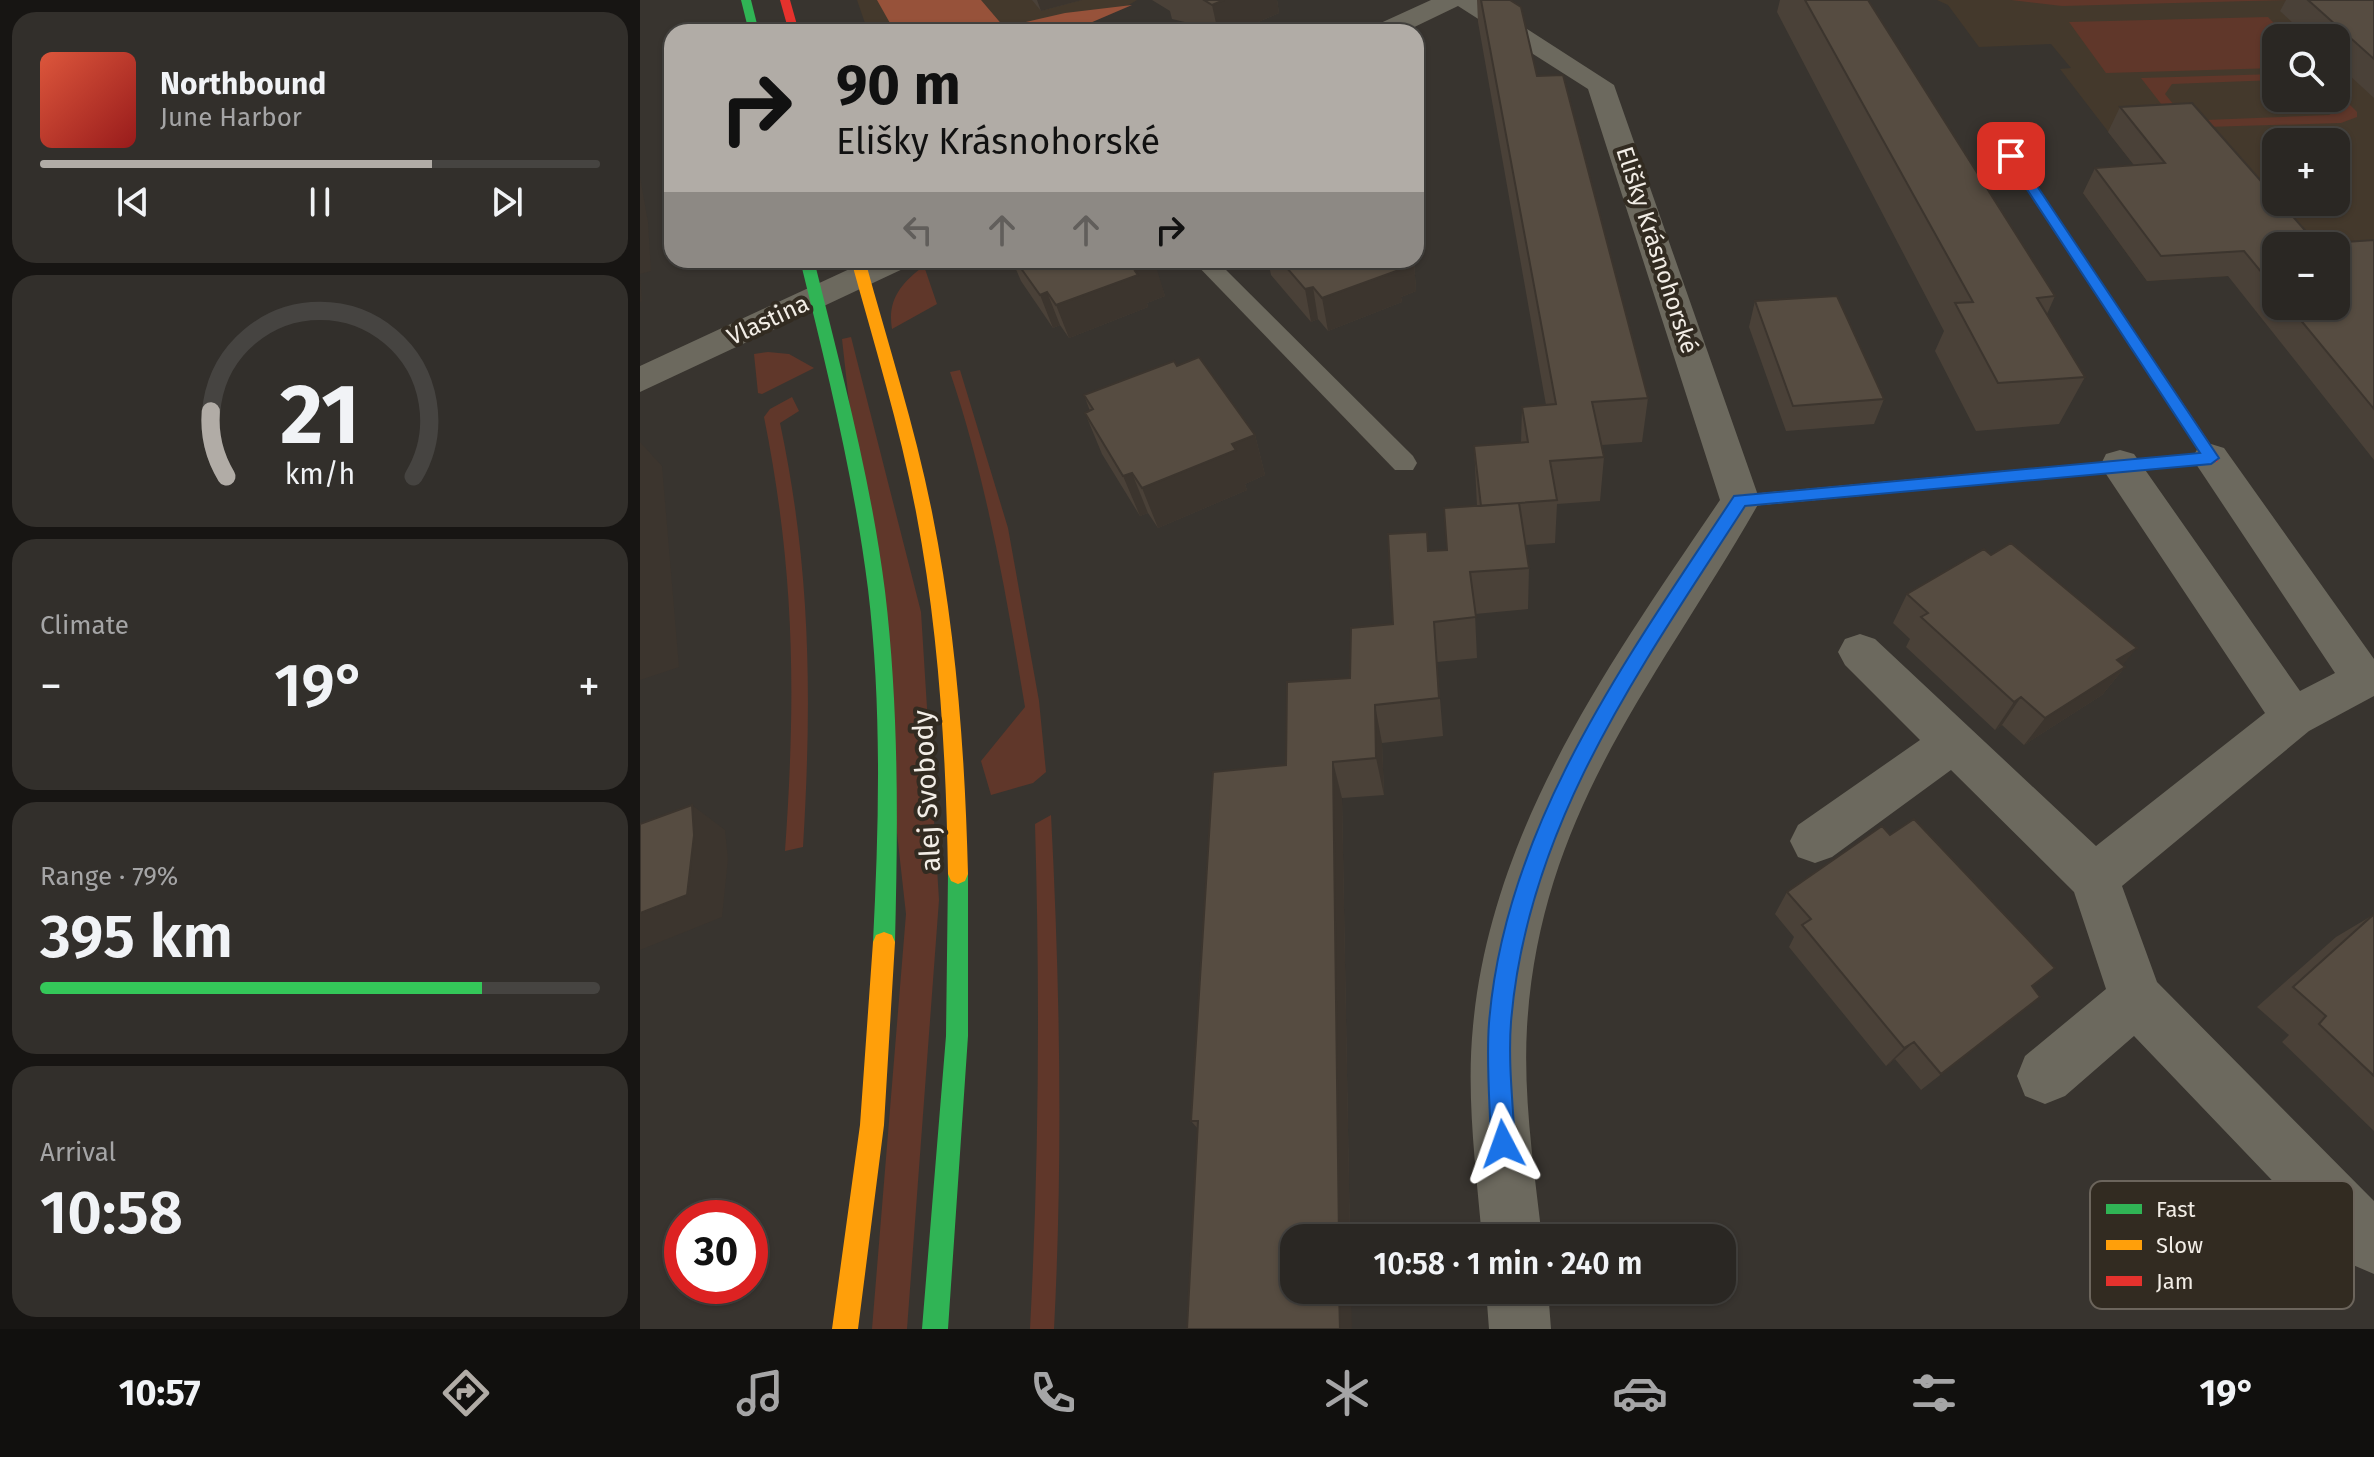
<!DOCTYPE html>
<meta charset="utf-8">
<style>
body{margin:0;font-family:"Fira Sans",sans-serif;background:#322f2b;color:#f1f3f6;height:100vh;display:flex;flex-direction:column;font-size:30px;white-space:nowrap}
*{box-sizing:border-box;margin:0}
p{font-size:26px;color:#a5a5a6}
.icon{flex:none;width:44px;height:44px;fill:none;stroke:currentColor;stroke-width:2;stroke-linecap:round;stroke-linejoin:round}
.map{position:relative;flex:1;overflow:hidden}
.panel{display:flex;flex-direction:column;gap:12px;padding:12px;background:#171513;width:640px}
.panel>*{flex:none}
.hud{position:absolute;left:24px;top:24px;width:760px;height:244px;border-radius:24px;box-shadow:0 2px 6px #0004,0 0 0 2px #464441;background:#b1aca6;color:#111;overflow:hidden}
.fabs{position:absolute;left:1622px;top:24px;display:grid;gap:16px}
.fabs a{display:grid;place-items:center;width:88px;height:88px;border-radius:16px;background:#2a2723;box-shadow:0 2px 6px #0004,0 0 0 2px #464441;font-size:40px}
.speed{position:absolute;left:24px;top:1200px;display:flex;gap:16px;font-size:40px;font-weight:700;text-align:center}
.speed>*{display:grid;place-content:center;width:104px;height:104px;border-radius:50%;background:#2a2723;box-shadow:0 2px 6px #0004,0 0 0 2px #464441;line-height:1}
.speed .limit{border:12px solid #d22;background:#fff;color:#111}
.pin{position:absolute;display:grid;place-items:center;width:68px;height:68px;color:#fff;margin:-34px;border-radius:16px;box-shadow:0 4px 12px #0006}
.me{position:absolute;width:88px;margin:-44px;rotate:356deg;stroke-linejoin:round;filter:drop-shadow(0 0 6px #0008)}
.turn{display:flex;align-items:center;gap:28px;height:168px;padding:0 40px;font-size:36px}
.turn .icon{width:104px;height:104px;stroke-width:2.5}
.turn b{display:block;font-size:56px;line-height:68px}
.lanes{display:flex;align-items:center;height:76px;padding:0 40px;background:#0003;justify-content:center;gap:40px;direction:ltr}
.lanes .off{opacity:.35}
.big{font-size:60px;font-weight:600;line-height:1.1}
.panel .card{flex:1;display:flex;flex-direction:column;justify-content:center;gap:12px;min-width:0;padding:0 28px;border-radius:24px;background:#322f2b}
.panel .dial{align-items:center;gap:0}
.dial svg{height:208px;overflow:visible;fill:none;stroke:#464441;stroke-width:7;stroke-linecap:round;text-anchor:middle}
.dial text{fill:#f1f3f6;stroke:none}
.song{display:flex;align-items:center;gap:24px}
.cover{width:96px;height:96px;border-radius:12px;background:linear-gradient(135deg,hsl(10 70% 55%),hsl(0 70% 35%))}
.played{height:8px;border-radius:4px;background:linear-gradient(90deg,#b1aca6 70%,#464441 70%)}
.keys{display:flex;justify-content:space-around;direction:ltr}
.heat{display:flex;justify-content:space-between;align-items:center;font-size:44px;direction:ltr}
.charge{height:12px;border-radius:6px;background:linear-gradient(90deg,#34c759 79%,#464441 0)}
.trip{position:absolute;left:640px;top:1224px;width:456px;height:80px;border-radius:24px;background:#2a2723;box-shadow:0 2px 6px #0004,0 0 0 2px #464441;font-weight:600;line-height:80px;text-align:center}
.dock{display:flex;height:128px;justify-content:space-around;align-items:center;background:#11100e;color:#a5a5a6}
.dock .icon{width:56px;height:56px}
.dock .selected{color:#b1aca6}
.dock b{font-size:36px;color:#f1f3f6}
main{display:flex;flex:1;min-height:0}
.map>svg:first-child{display:block}
.built{fill:#44392c;fill-rule:evenodd}
.green{fill:#60372a}
.forest{fill:#97523a}
.lines{fill:none;stroke-linecap:round;stroke-linejoin:round}
.lane{fill:#6c695e;fill-rule:evenodd}
.street{fill:#6c695e;fill-rule:evenodd}
.fast{fill:#30b455;fill-rule:evenodd}
.slow{fill:#ff9f0a;fill-rule:evenodd}
.jam{fill:#e5322d;fill-rule:evenodd}
.wall{fill:#4a4138;fill-rule:evenodd}
.shaded-wall{fill:#3c352e}
.building{fill:#564c41;stroke:#3c352e;stroke-width:2}
.route{fill:#1a73e8;stroke:#114b97;stroke-width:2}
.labels{text-anchor:middle;stroke-width:8;stroke-linejoin:round;paint-order:stroke}
.far-street-label{font-size:24px;fill:#f2ede6;stroke:#322b21}
.street-label{font-size:28px;fill:#f2ede6;stroke:#322b21}
.key{fill:#322b21;stroke:#6c655c;stroke-width:2}
.key-label{font-size:22px;fill:#f2ede6}
</style>
<main>
<section class="panel">
<div class="card">
<div class="song"><i class="cover"></i><div><b>Northbound</b><p>June Harbor</p></div></div>
<div class="played"></div>
<div class="keys"><svg class="icon" aria-label="previous" viewBox="0 0 24 24"><path d="M18 5L8 12l10 7zM5 5v14"/></svg><svg class="icon" aria-label="pause" viewBox="0 0 24 24"><path d="M8 5v14M16 5v14"/></svg><svg class="icon" aria-label="next" viewBox="0 0 24 24"><path d="M6 5l10 7-10 7zM19 5v14"/></svg></div>
</div>
<div class="card dial"><svg viewBox="0 0 100 80">
<path d="M14 69A42 42 0 1 1 86 69"/>
<path d="M14 69A42 42 0 0 1 8 44" stroke="#b1aca6"/>
<text x="50" y="56" font-size="32" font-weight="700">21</text>
<text x="50" y="72" font-size="11">km/h</text>
</svg></div>
<div class="card"><p>Climate</p>
<div class="heat"><a>−</a><b class="big">19°</b><a>+</a></div>
</div>
<div class="card"><p>Range · 79%</p><b class="big">395 km</b><div class="charge"></div></div>
<div class="card"><p>Arrival</p><b class="big">10:58</b></div>
</section>
<div class="map">
<svg width="1734" height="1329" viewBox="0 0 1734 1329">
<rect width="100%" height="100%" fill="#38342f"/>
<!-- built -->
<path class="built" d="M217,0H497L482,9L394,32H228Z
M1297,0H1734V460L1608,275L1507,281L1443,193L1550,186L1493,164L1420,69L1431,68L1411,44L1339,47L1308,5ZM1636,38H1696V98H1636ZM1636,142H1696V202H1636ZM1636,246H1696V306H1636Z"/>
<!-- green -->
<path class="green" d="M1371,0H1647L1422,6Z
M1628,17L1648,38H1636V68L1466,73L1429,22Z
M1636,74V80L1532,84L1525,94L1538,110L1565,120L1689,115L1696,111L1691,98H1696V91L1717,112V117L1701,123L1566,127L1532,118L1501,78Z
M284,266L297,304L252,329C247,300 261,283 284,266Z
M211,337L281,612L299,900L267,1329H232L266,914L202,339Z
M128,352L149,354L174,368L122,394L118,393L114,354Z
M320,370L368,528L399,701L406,772L393,783L351,795L341,761L385,707C366,593 347,482 310,372Z
M152,397L159,411L140,423C171,569 172,698 163,847L145,851C156,696 155,571 124,417L130,409Z
M411,815C420,987 423,1157 414,1329H390C399,1160 400,993 395,824Z"/>
<!-- forest -->
<path class="forest" d="M237,0H341L364,27L425,13L492,5L429,32H255Z"/>
<g class="lines">
<!-- lane -->
<path class="lane" d="M552,260H576L773,456L777,463L773,470H755Z"/>
<!-- street -->
<path class="street" d="M791,0H842L974,85L1120,501C1019,679 900,810 887,1027C883,1097 894,1168 902,1238H842C836,1168 826,1096 833,1026C852,826 971,661 1080,500L948,89L818,6L764,32H730L734,26Z
M229,260H272L267,267L0,392V366Z
M1571,444L1584,448L1734,659V696L1669,731L1482,886L1517,982L1734,1201V1274L1713,1265L1494,1036L1425,1096L1405,1104L1385,1096L1377,1076L1385,1056L1466,989L1434,892L1311,770L1192,857L1175,863L1158,857L1150,841L1158,825L1280,740L1205,665L1198,652L1205,639L1220,634L1235,639L1456,846L1625,713L1466,474L1461,464L1466,454L1480,450L1494,454L1660,691L1695,673L1552,458L1558,448Z
M846,1290H908L911,1329H849Z"/>
<!-- fast -->
<path class="fast" d="M101,0H111L119,32H109Z
M160,260H174C201,369 231,479 245,591C259,708 258,825 255,942L252,949L244,952L236,949L233,942C239,824 242,706 228,589C214,478 187,369 160,260Z
M318,864L325,867L328,874V1036L308,1329H282L306,1036L308,874L311,867Z"/>
<!-- slow -->
<path class="slow" d="M211,260H225C248,344 275,427 292,512C316,631 325,753 328,874L325,881L318,884L311,881L308,874C306,753 299,632 276,512C260,427 234,344 211,260Z
M1558,453L1566,459L1558,465L1100,507L1092,501L1100,495Z
M244,932L252,935L255,942L244,1125L218,1329H192L220,1125L233,942L236,935Z"/>
<!-- jam -->
<path class="jam" d="M140,0H150L159,32H149Z
M1367,153L1377,156L1577,454L1579,458L1577,462L1552,463L1550,459L1552,455L1560,453L1365,156Z"/>
</g>
<!-- wall -->
<path class="wall" d="M392,0H442L401,11Z
M512,0H637L639,13L595,32H568L553,24L532,19L530,11Z
M837,0H870L1008,398L1002,442L962,445L964,457L960,501L917,504L915,543L885,545L889,568L888,609L835,614L837,658L797,662L803,736L742,743L744,795L702,798L710,1238H654L551,1121L646,765L710,678L753,624L789,551L806,550L837,506L834,446L881,443L882,407L906,405L838,22Z
M1140,0H1228L1415,296L1407,314L1445,377L1419,424L1336,431L1295,351L1304,331L1137,12Z
M1646,0H1734V98L1696,63V38H1669L1640,11Z
M1480,107L1677,244L1734,240V460L1588,276L1507,281L1443,193L1455,168L1494,165L1468,132ZM1636,246L1696,306H1636Z
M372,260H513L525,296L507,303L508,307L429,338L420,325L413,328L381,281Z
M628,260H774L776,291L761,297L762,302L688,331L678,319L671,322L631,275Z
M1115,301L1244,399L1234,424L1146,431L1109,327Z
M537,366L615,435L625,475L605,484L607,490L518,528L508,513L500,516L462,454L445,413L450,411L444,395Z
M1267,594L1482,665L1485,667L1462,695L1384,745L1362,725L1355,730L1266,647L1270,639L1253,623Z
M1250,835L1415,968L1392,987L1400,997L1281,1090L1255,1059L1246,1066L1149,947L1154,937L1135,914L1147,892Z
M1733,915L1734,916V1131L1642,1042L1649,1035L1617,1007L1696,937Z"/>
<!-- shaded-wall -->
<path class="shaded-wall" d="M397,0H442L401,11Z
M584,0H637L639,13L595,32H578L572,5Z
M0,177L8,222L11,271L0,274Z
M770,260H774L776,291L761,297L762,302L688,331L682,298Z
M515,263L525,296L507,303L508,307L429,338L416,305Z
M0,277L2,301L0,302Z
M673,287L678,319L671,322L665,289Z
M407,292L420,325L413,328L400,295Z
M615,435L625,475L605,484L607,490L518,528L502,488L592,444Z
M0,442L22,466L39,667L0,680Z
M492,473L508,513L500,516L483,476Z
M1497,648L1476,673L1485,667L1462,695L1384,745L1405,718L1477,660Z
M1381,697L1362,725L1355,730L1374,702Z
M735,705L742,743L744,795L736,758Z
M693,762L702,798L710,1238H699Z
M52,805L85,830L88,859L82,917L0,950V913Z
M1274,1042L1255,1059L1246,1066L1264,1048Z
M699,1290H711L712,1329H700Z"/>
<!-- building -->
<path class="building" d="M564,0H584L572,5Z
M841,0H870L881,7L897,76L923,75L1008,398L952,402L964,457L910,461L917,500L841,506L834,446L888,442L882,407L916,404Z
M1165,0H1228L1415,296L1397,298L1445,377L1358,383L1315,303L1333,302Z
M1668,0H1734V59Z
M1552,103L1636,198V202H1640L1677,244L1734,240V409L1649,306H1696V246H1636V290L1604,251L1521,256L1455,168L1525,163L1480,107Z
M375,260H513L515,263L495,271L498,275L416,305L407,292L400,295Z
M640,260H770L755,266L759,270L682,298L673,287L665,289Z
M1197,296L1244,399L1153,406L1115,301Z
M559,357L615,435L592,444L596,450L502,488L492,473L483,476L445,413L453,409L444,395L534,361L537,366Z
M879,503L889,568L830,572L836,617L794,622L799,698L735,705L736,758L693,762L699,1238H654V1290H699L700,1329H547L558,1121H551L573,772L646,765L647,682L710,678L711,628L753,624L748,534L787,532L788,551L807,550L804,508Z
M1371,543L1497,648L1477,660L1485,667L1405,718L1381,697L1374,702L1281,617L1288,613L1267,594L1344,549L1351,555Z
M52,805L54,835L47,895L0,913V824Z
M1274,819L1415,968L1392,986L1400,997L1301,1074L1274,1042L1264,1048L1162,925L1171,919L1147,892L1242,826L1250,835Z
M1733,915L1734,916V1076L1679,1024L1686,1016L1653,987Z"/>
<!-- route -->
<path class="route" d="M1371,152L1377,156L1579,458L1571,464L1105,506C1001,667 887,825 871,1022C868,1062 873,1104 875,1144L871,1153L863,1156L854,1153L851,1144C850,1104 846,1063 849,1023C865,824 988,657 1094,496L1560,453L1365,156Z"/>
<g class="labels">
<!-- far-street labels -->
<g class="far-street-label">
<text transform="translate(1017 250) rotate(72)" y="8">Elišky Krásnohorské</text>
<text transform="translate(128 320) rotate(-25)" y="8">Vlastina</text>
</g>
<!-- street labels -->
<g class="street-label">
<text transform="translate(286 791) rotate(-93)" y="10">alej Svobody</text>
</g>
</g>
<!-- legend -->
<rect x="1450" y="1181" width="264" height="128" rx="12" class="key"/>
<rect x="1466" y="1204" width="36" height="10" fill="#30b455"/>
<rect x="1466" y="1240" width="36" height="10" fill="#ff9f0a"/>
<rect x="1466" y="1276" width="36" height="10" fill="#e5322d"/>
<g class="key-label">
<text x="1516" y="1217">Fast</text>
<text x="1516" y="1253">Slow</text>
<text x="1516" y="1289">Jam</text>
</g>
</svg>
<div class="fabs">
<a><svg class="icon" aria-label="search" viewBox="0 0 24 24"><circle cx="10" cy="10" r="6"/><path d="M15 15l6 6"/></svg></a>
<a>+</a>
<a>−</a>
</div>
<div class="speed"><div class="limit">30</div></div>
<div class="pin" style="left:1371px;top:156px;background:#d93025"><svg class="icon" aria-label="arrive" viewBox="0 0 24 24"><path d="M6 21V4h12l-3 4 3 4H6"/></svg></div>
<svg class="me" style="left:863px;top:1144px" viewBox="-20 -20 40 40"><path d="M0-17L14 15 0 8-14 15z" fill="#1a73e8" stroke="#fff" stroke-width="4"/></svg>
<div class="trip">10:58 · 1 min · 240 m</div>
<div class="hud">
<div class="turn"><svg class="icon" aria-label="right" viewBox="0 0 24 24"><path d="M7 20v-9h11M14 6l5 5-5 5"/></svg><div><b>90 m</b>Elišky Krásnohorské</div></div>
<div class="lanes"><svg class="icon off" aria-label="left" viewBox="0 0 24 24"><path d="M17 20v-9H6M10 6l-5 5 5 5"/></svg><svg class="icon off" aria-label="ahead" viewBox="0 0 24 24"><path d="M12 20V5M6 11l6-6 6 6"/></svg><svg class="icon off" aria-label="ahead" viewBox="0 0 24 24"><path d="M12 20V5M6 11l6-6 6 6"/></svg><svg class="icon" aria-label="right" viewBox="0 0 24 24"><path d="M7 20v-9h11M14 6l5 5-5 5"/></svg></div>
</div>
</div>
</main>
<nav class="dock">
<b>10:57</b>
<svg class="icon selected" aria-label="directions" viewBox="0 0 24 24"><path d="M12 3l9 9-9 9-9-9zM9 14v-3h6M13 9l2 2-2 2"/></svg>
<svg class="icon" aria-label="music" viewBox="0 0 24 24"><path d="M9 18V5l10-2v13"/><circle cx="6" cy="18" r="3"/><circle cx="16" cy="16" r="3"/></svg>
<svg class="icon" aria-label="phone" viewBox="0 0 24 24"><path d="M5 4h4l2 5-3 2q2 4 5 5l2-3 5 2v4C11 20 4 13 5 4z"/></svg>
<svg class="icon" aria-label="climate" viewBox="0 0 24 24"><path d="M12 3v18M4 7l16 10M4 17L20 7"/></svg>
<svg class="icon" aria-label="car" viewBox="0 0 24 24"><path d="M5 17H2v-5l4-1 3-4h7l3 4 3 1v5h-3M9 17h6M6 11h13"/><circle cx="7" cy="17" r="2"/><circle cx="17" cy="17" r="2"/></svg>
<svg class="icon" aria-label="filters" viewBox="0 0 24 24"><path d="M4 7h16M4 17h16"/><circle cx="9" cy="7" r="2"/><circle cx="15" cy="17" r="2"/></svg>
<b>19°</b>
</nav>
